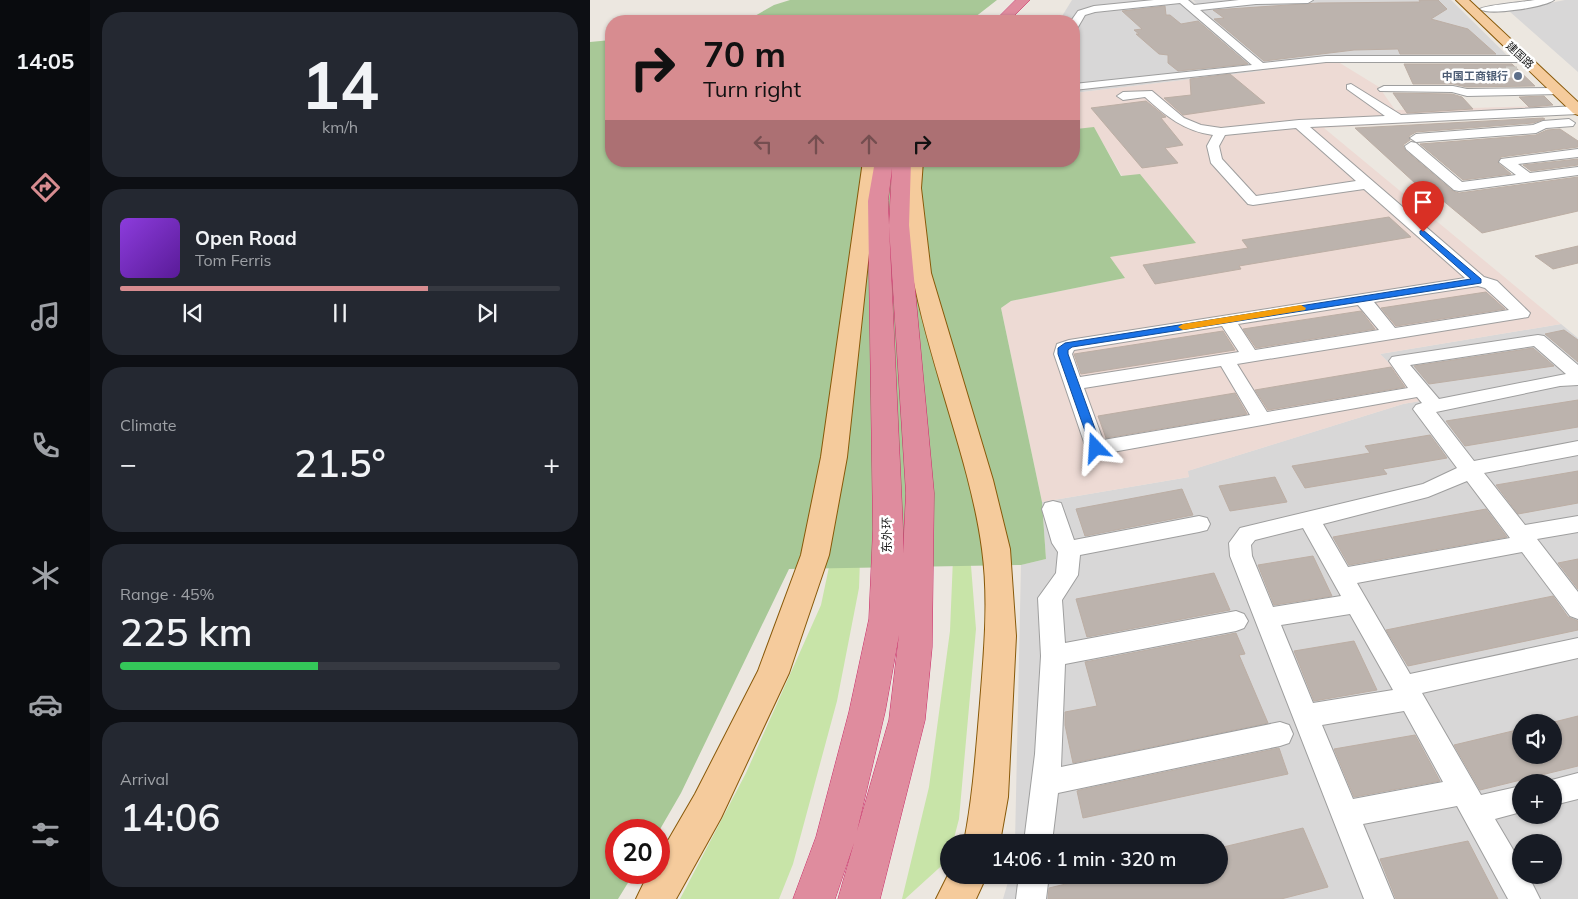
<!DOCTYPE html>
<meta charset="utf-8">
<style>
body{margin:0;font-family:Mulish,"Noto Sans SC",sans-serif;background:#242831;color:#f1f3f6;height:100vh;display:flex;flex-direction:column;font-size:19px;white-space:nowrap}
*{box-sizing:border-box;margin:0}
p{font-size:16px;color:#9ea1a6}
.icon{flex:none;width:28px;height:28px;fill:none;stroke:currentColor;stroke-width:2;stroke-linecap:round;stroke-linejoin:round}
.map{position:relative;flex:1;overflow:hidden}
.sheet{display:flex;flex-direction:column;gap:12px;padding:12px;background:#0d0f14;width:500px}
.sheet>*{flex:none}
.banner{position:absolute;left:15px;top:15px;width:475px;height:152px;border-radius:20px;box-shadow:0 1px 4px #0004;background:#d78c90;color:#111;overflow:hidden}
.controls{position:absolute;left:922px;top:714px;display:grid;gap:10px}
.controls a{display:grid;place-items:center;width:50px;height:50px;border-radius:50%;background:#171b24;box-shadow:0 1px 4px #0004;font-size:25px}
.speed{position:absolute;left:15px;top:819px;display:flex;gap:10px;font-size:25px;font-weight:700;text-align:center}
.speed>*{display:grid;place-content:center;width:65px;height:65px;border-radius:50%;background:#171b24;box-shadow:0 1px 4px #0004;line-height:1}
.speed .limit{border:8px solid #d22;background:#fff;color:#111}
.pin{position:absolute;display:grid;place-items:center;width:42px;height:42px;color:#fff;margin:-51px -21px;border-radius:50% 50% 50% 0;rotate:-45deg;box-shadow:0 0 5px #0007}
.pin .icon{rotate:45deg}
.me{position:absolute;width:55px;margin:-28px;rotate:340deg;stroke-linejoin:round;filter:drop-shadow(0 0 4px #0008)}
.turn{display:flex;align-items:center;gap:18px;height:105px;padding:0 15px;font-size:22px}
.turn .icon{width:65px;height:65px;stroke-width:2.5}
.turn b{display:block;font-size:35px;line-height:42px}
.lanes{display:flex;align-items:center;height:48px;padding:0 15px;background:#0003;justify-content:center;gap:25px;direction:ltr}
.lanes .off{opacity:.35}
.big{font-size:38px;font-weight:600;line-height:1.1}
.sheet .tile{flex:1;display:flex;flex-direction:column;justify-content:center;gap:8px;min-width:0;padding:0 18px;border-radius:20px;background:#242831}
.sheet .dial{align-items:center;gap:0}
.dial b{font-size:65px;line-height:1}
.song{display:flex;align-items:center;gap:15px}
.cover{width:60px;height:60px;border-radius:8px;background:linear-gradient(135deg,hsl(270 70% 55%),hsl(270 70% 35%))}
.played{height:5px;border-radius:2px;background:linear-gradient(90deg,#d78c90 70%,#363941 70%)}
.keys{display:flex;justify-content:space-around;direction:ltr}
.heat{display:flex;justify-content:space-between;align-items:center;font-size:28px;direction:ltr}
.charge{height:8px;border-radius:4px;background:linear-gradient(90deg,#34c759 45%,#363941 0)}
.trip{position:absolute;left:350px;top:834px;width:288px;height:50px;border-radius:25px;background:#171b24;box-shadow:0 1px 4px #0004;font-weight:600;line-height:50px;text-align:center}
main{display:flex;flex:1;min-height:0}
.tab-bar{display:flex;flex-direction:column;width:90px;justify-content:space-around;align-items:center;background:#090b0e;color:#9ea1a6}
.tab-bar .icon{width:35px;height:35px}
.tab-bar .current{color:#d78c90}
.tab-bar b{font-size:22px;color:#f1f3f6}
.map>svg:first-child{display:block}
.residential{fill:#d8d7d7;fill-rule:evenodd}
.military{fill:#eddad4}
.grass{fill:#c8e4a8}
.forest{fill:#a8c897}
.building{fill:#bcb3ad;stroke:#bcaea4}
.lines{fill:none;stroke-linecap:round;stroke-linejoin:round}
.minor-tunnel{stroke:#ccc8c2;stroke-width:11;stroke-dasharray:11 5.5;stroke-linecap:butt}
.minor-casing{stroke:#9e9e9e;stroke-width:2}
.major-casing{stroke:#885909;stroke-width:2}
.highway-casing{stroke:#c92e69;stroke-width:1}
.minor{fill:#fff;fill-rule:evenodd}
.major{fill:#f5cb9c;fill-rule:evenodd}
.highway{fill:#df8c9e;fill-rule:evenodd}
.route{fill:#1a73e8;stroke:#114b97}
.slow{fill:#f59e0b}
.service-dot{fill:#5c6f8a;stroke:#fff;stroke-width:2}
.labels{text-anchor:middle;stroke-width:5;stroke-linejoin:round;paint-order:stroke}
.far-street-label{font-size:11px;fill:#1a1a1a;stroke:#fff}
.far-service-label{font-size:11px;font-weight:bold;fill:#4e5e75;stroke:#fff;text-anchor:end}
.street-label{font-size:12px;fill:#1a1a1a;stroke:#fff}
</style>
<main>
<nav class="tab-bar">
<b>14:05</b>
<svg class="icon current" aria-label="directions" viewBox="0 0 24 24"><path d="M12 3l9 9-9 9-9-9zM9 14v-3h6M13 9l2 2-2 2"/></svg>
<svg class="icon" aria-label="music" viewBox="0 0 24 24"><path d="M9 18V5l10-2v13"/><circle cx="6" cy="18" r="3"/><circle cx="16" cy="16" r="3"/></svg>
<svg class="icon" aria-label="phone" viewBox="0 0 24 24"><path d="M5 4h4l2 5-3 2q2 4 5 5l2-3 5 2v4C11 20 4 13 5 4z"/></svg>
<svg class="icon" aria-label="climate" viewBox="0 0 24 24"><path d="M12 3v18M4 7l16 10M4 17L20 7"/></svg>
<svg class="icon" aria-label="car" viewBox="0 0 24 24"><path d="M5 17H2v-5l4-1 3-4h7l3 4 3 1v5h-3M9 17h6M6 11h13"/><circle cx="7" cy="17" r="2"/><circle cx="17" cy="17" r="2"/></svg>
<svg class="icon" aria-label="filters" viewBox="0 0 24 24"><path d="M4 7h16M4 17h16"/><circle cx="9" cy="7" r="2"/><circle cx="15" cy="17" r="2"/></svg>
</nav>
<section class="sheet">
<div class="tile dial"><b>14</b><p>km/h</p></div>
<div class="tile">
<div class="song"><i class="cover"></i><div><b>Open Road</b><p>Tom Ferris</p></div></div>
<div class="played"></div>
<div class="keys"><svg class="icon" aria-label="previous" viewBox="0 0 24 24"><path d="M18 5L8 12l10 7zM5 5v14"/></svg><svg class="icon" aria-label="pause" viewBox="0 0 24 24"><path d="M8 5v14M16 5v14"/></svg><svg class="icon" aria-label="next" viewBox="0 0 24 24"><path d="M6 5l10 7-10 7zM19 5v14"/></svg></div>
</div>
<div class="tile"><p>Climate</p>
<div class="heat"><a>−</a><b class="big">21.5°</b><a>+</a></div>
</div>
<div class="tile"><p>Range · 45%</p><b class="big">225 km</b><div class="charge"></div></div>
<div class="tile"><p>Arrival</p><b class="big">14:06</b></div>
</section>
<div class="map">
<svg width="988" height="899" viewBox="0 0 988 899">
<rect width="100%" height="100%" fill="#ece7e0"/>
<!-- residential -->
<path class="residential" d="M482,0H601L608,5L603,0H861L923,61L745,60L662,72L484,93V21H469Z
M975,0H988V72L919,11Z
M971,324L988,338V899H413L420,875H629V842H425L431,565L456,559L452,502L599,477L597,471L813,404L835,400L790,354ZM931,722H964V755H931ZM931,782H964V815H931ZM931,842H964V875H931Z"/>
<!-- military -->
<path class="military" d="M745,60L789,87L805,110L957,106L967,115L734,128L971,324L790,354L836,400L813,404L598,471L599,477L452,502L411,308L421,301L534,278L519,257L532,176L504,128L486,129L484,125V93L662,72Z"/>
<!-- grass -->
<path class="grass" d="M273,475L269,588L247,701L203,864L189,899H90L156,773L231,605L255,491Z
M380,553L386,629L369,819L363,842H359V859L315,899H312L339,787L360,631L363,558Z"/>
<!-- forest -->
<path class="forest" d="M200,0H407L380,21H156L184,5Z
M21,40V161H484V125L486,129L504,127L531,176L550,174L606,243L520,257L535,278L421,301L411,308L452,502L456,559L431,565L199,569L91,793L69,831L26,830V872L44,873L28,899H0V42Z"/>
<!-- building -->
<path class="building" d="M829,0H848L857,9L841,19L878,29L906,54H810L808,49L764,50L674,61L624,19L634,18L623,10L728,3L830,2Z
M575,6L576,15H580L591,24L608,21L658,64L588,71L578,63V55L569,54L546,34H549L544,30L552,29L532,11Z
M814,64H922L945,86L877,87L863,84H823Z
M640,74L675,103L593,115L574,98L601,95L600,79Z
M803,93L862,94L872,97L883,109L817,113Z
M954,96L963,105L939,107L929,97Z
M556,101L576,117L571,118L593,145L575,148L588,163L552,168L501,108Z
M953,118L955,119L943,123L826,132L819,136L820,140L813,145L815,150L863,191L869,193L988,177V211L892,233L845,194L838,195L765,128Z
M970,129L988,141V147L911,157L908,163L921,174L873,180L830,144L946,135L957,130Z
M988,159V165L941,171L933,165Z
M799,217L821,237L649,266L651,269L565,284L553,265L658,248L652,240Z
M988,246V263L963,269L945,256Z
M896,292L915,309L806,326L791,308Z
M771,311L785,329L666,348L653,329Z
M974,330L988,340V362L955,334Z
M633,331L645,350L491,374L484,354Z
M943,348L964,366L839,384L824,366Z
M801,367L815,387L678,410L665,390Z
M645,393L657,414L516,438L508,416Z
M988,400V427L875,446L856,421Z
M840,435L857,458L793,469L797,474L715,488L702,466L780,453L775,446Z
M988,471V503L928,514L906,485Z
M685,477L697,502L640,511L629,486Z
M592,489L603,515L495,536L486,509Z
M896,509L917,537L759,565L743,537Z
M723,556L742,596L684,605L668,565Z
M988,559V589L968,563Z
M624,573L640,610L497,637L486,599Z
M963,596L978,617L988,621V630L818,666L796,630Z
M646,633L655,654L649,655L678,723L483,763L475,725V712L507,706L495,662Z
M764,641L787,690L724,701L704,651Z
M988,716V766L890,790L864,745L931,729V755H964V722Z
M825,735L850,781L764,797L744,749Z
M689,748L698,774L493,818L487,791L490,790Z
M713,828L738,887L691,899H458L459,888L513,875H629V848Z
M878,841L908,899H806L790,859Z"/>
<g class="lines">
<!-- minor-tunnel -->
<path class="minor-tunnel" d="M916,72H930"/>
<defs>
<path id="minor" d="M564,0H598L604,5L649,0H723L718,3L666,4L610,10L673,63L736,56H934L939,59L934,62H736L484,90V84L662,65L590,3L505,12L495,15L488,27L484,28V21H481L488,11L504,6Z
M945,0H964C955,7 899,16 890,9C895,5 934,2 945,0Z
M761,84L811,115L988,106V114L720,127L894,277L907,281L940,313L938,317L932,318L647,364L677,412L818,388L799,361L802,357L808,356L948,335L954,336L988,365V385L970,386L846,412L884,461L988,441V455L894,473L935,525L988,516V532L947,539L988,592V619L980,616L932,552L767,583L820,674L988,638V658L832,693L891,795L931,786V812L905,819L931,863V875H938L950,899H918L867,806L773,824L804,899H774L640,556L639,543L650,528L833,484L867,468L823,409L826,405L832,403L827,397L506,455L499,453L496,448L464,354L467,344L479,340L875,278L774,189L663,205L658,204L621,163L617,146L623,135C594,131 576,116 555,97L533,100L527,96L533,92L562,91L594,118L611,125L631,128L709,120L795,116L757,89V85ZM706,128L766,181L666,196L632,159L629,146L635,135ZM888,286L895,288L919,310L805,328L784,302ZM768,305L789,330L665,350L648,324ZM632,326L649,352L490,377L482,354L484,350ZM944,346L976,374L849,399L820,365ZM631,366L660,415L513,440L494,388ZM877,481L920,538L758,567L733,524L838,497ZM713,528L751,596L683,607L662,556L661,545L665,540ZM760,614L803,690L723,703L691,625ZM814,711L853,782L763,799L732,725Z
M794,86H863L877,89L968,88L974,91L968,94L877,96L862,92L790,91L788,89Z
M979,119L985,123L983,126L956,128L946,133L826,142L820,138L826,134L943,125L953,121Z
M821,142L826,143L872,182L926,175L909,162L911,159L988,149V157L928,164L940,173L988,167V175L869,191L864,190L816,149L815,146Z
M463,501L471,503L484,540L609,516L617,518L620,524L617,530L609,532L490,555L488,575L472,600L475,643L646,611L654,614L658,621L654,628L646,631L475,664L471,767L690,722L699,725L703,734L699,743L690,746L468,793L462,842H434L445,754L451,656L448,598L466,573L468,552L462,543L452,509L455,503Z
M988,773V799L964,805V782H954Z
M429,875H459L456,899H426Z"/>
<path id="major" d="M866,0H879L988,102V115L983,113Z
M273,161H289L257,457L239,555L199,673L131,818L86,899H46L59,872H69V856L105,794L168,671L211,555L231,457Z
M317,161H333L331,188L341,273L403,480L420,549L426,636L418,797L410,842H374C383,796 386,750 390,703C394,652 399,600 392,549C375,423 301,288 317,161Z
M359,873V875H397L386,899H346Z"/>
<path id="highway" d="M426,0H440L419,21H405Z
M285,161H321L319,225L344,493L342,647L335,720L290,899H248L264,843L245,899H203L226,837L259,712L279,619L283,529L278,201ZM302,168L299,225L298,201ZM299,226L316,493L313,554V529ZM309,635L299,720L267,831L295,712Z"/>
</defs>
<!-- minor casing -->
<use href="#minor" class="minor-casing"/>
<!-- major casing -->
<use href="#major" class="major-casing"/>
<!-- highway casing -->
<use href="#highway" class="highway-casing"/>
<!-- minor -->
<use href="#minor" class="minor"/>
<!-- major -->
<use href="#major" class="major"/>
<!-- highway -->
<use href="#highway" class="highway"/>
</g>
<!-- route -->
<path class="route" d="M833,230L891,279V283L482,347L478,350V354L512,448L510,451H502L468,354V348L475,343L881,279L830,234V231Z"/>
<!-- slow -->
<path class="slow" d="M711,305L716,308L715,310L593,330L588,327L593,324Z"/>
<!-- markers -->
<circle class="service-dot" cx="928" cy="76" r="5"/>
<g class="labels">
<!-- far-street labels -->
<g class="far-street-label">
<text transform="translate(930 55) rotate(43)" y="4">建国路</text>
</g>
<!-- far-service labels -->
<g class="far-service-label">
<text x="918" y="80">中国工商银行</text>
</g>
<!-- street labels -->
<g class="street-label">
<text transform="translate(297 535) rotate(-90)" y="4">东外环</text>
</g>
</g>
</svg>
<div class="controls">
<a><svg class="icon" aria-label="sound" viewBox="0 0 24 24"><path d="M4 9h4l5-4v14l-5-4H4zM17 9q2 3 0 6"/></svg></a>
<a>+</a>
<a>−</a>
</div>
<div class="speed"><div class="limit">20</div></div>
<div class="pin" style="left:833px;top:232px;background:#d93025"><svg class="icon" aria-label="arrive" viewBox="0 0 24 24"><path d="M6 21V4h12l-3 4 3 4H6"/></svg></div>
<svg class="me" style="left:506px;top:448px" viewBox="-20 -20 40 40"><path d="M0-17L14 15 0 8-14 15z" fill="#1a73e8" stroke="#fff" stroke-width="4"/></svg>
<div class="trip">14:06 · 1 min · 320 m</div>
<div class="banner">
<div class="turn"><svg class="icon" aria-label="right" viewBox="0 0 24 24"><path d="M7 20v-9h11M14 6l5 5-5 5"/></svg><div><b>70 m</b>Turn right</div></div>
<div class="lanes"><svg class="icon off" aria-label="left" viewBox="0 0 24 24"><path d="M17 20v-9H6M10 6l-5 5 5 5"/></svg><svg class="icon off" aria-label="ahead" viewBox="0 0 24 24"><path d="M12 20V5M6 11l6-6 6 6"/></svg><svg class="icon off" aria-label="ahead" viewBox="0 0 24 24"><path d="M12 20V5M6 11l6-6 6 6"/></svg><svg class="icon" aria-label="right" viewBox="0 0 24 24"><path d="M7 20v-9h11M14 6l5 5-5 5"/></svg></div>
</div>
</div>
</main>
